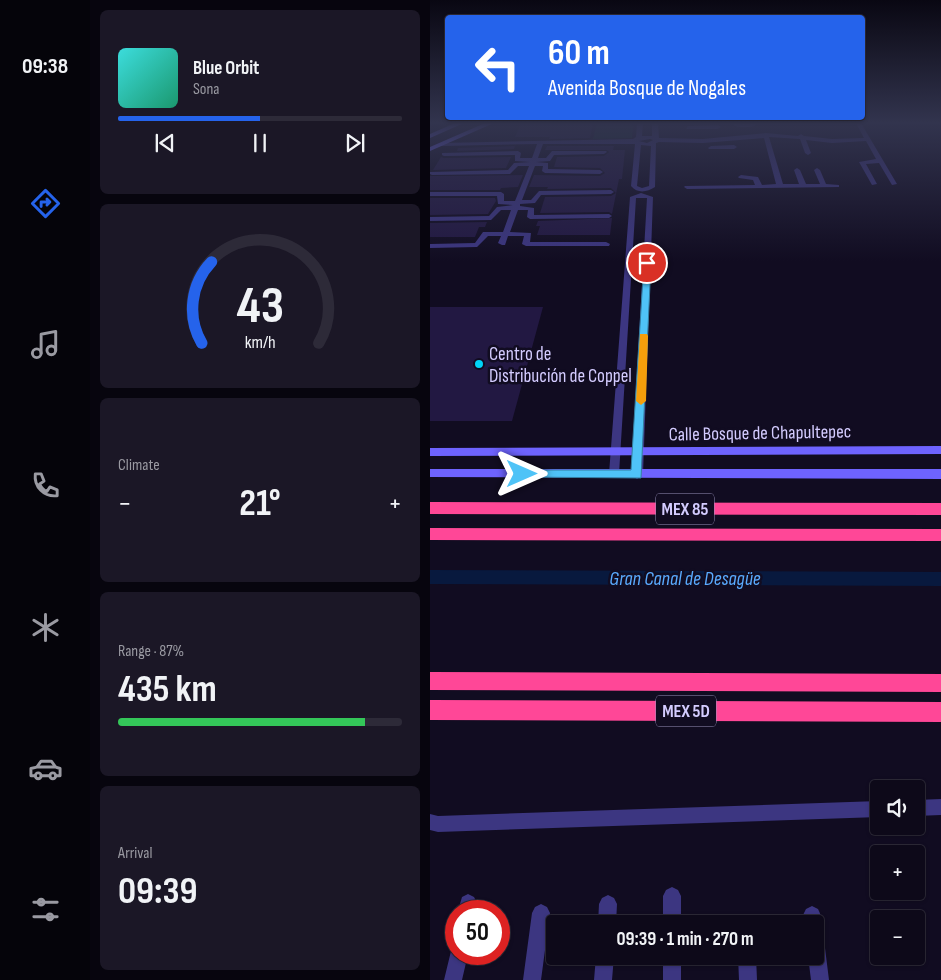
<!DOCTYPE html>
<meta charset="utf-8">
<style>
body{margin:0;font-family:"Sofia Sans Condensed",sans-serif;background:#1b1726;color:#f1f3f6;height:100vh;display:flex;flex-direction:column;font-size:19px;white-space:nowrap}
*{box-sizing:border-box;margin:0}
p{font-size:16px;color:#9a9aa2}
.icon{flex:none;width:28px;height:28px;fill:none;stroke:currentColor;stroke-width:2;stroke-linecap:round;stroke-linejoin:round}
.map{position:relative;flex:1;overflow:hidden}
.sheet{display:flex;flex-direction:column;gap:10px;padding:10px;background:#07050e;width:340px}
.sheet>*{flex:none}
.hud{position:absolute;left:15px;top:15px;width:420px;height:105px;border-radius:5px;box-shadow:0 1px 4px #0004,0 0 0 1px #2d2a38;background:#2563eb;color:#fff;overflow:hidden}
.tools{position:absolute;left:440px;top:780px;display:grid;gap:10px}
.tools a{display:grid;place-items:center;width:55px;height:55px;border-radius:5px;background:#0d0919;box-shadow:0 1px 4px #0004,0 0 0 1px #2d2a38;font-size:25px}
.speed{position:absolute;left:15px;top:900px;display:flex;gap:10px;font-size:25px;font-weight:700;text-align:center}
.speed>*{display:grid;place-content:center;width:65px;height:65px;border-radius:50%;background:#0d0919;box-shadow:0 1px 4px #0004,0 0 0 1px #2d2a38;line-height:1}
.speed .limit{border:8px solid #d22;background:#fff;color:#111}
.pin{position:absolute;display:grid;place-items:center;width:42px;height:42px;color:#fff;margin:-21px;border:2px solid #fff;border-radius:50%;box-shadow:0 1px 5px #0007}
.me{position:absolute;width:55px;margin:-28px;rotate:90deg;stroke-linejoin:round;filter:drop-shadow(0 0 4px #0008)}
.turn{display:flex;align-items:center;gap:18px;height:105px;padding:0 20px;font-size:22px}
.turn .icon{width:65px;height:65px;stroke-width:2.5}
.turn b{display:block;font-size:35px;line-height:42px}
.big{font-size:38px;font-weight:700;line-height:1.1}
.sheet .widget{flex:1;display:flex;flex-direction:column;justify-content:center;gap:8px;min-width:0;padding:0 18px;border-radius:8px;background:#1b1726}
.sheet .dial{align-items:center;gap:0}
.dial svg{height:130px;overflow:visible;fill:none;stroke:#2d2a38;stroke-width:7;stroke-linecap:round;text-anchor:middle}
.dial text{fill:#f1f3f6;stroke:none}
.song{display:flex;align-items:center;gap:15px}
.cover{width:60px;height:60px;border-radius:8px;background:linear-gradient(135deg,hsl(180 70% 55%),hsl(160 70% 35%))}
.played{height:5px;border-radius:2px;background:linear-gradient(90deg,#2563eb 50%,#2d2a38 50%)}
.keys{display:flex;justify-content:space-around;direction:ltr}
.heat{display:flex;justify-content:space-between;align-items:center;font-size:28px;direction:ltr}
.charge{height:8px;border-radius:4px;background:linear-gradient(90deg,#34c759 87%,#2d2a38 0)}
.trip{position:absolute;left:116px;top:915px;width:278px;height:50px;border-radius:5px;background:#0d0919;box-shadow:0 1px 4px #0004,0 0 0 1px #2d2a38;font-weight:700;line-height:50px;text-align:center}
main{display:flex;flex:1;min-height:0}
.tabs{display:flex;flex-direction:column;width:90px;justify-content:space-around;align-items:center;background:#05040a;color:#9a9aa2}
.tabs .icon{width:35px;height:35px}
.tabs .selected{color:#2563eb}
.tabs b{font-size:22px;color:#f1f3f6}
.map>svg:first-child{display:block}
.green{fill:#0f2b2b}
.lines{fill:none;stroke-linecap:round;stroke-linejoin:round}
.canal{fill:#08193e;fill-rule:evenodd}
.building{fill:#221842}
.street{fill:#3c3681;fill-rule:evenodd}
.secondary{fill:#6e63ff;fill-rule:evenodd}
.highway{fill:#ff4797;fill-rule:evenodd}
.route{fill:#4fc3f7;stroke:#337fa1}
.slow{fill:#f59e0b}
.poi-dot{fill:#00d3f7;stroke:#110c21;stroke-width:2}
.labels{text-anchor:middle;stroke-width:5;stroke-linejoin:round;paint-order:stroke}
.shield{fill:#110c21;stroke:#9a92bc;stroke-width:1}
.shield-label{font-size:18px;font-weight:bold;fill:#d4ccff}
.poi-label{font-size:19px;fill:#d4ccff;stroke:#110c21;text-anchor:start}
.street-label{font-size:19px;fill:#d4ccff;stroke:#110c21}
.water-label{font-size:20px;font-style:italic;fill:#5aabff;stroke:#110c21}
</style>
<main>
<nav class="tabs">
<b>09:38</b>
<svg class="icon selected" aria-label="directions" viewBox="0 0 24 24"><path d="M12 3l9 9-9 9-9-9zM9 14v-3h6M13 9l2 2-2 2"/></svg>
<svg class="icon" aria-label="music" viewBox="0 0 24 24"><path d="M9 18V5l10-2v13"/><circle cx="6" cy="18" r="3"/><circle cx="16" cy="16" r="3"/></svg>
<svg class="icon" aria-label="phone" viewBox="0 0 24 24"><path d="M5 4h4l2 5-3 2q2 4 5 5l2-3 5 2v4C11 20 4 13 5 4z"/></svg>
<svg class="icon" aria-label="climate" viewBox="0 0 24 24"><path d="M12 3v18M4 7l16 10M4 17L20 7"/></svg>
<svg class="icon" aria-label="car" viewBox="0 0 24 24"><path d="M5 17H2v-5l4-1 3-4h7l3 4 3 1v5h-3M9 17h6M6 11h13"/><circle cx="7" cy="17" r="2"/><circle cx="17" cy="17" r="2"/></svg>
<svg class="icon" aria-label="filters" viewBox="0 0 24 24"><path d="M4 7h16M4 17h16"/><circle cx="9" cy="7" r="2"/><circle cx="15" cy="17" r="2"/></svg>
</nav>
<section class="sheet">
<div class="widget">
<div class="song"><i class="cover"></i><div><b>Blue Orbit</b><p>Sona</p></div></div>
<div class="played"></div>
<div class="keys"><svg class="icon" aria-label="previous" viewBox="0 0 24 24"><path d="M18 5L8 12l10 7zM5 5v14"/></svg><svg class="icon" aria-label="pause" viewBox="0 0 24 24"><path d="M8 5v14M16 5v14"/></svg><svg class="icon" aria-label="next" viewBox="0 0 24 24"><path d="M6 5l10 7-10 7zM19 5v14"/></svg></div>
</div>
<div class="widget dial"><svg viewBox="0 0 100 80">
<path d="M14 69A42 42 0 1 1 86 69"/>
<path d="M14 69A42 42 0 0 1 20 19" stroke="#2563eb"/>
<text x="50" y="56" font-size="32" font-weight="700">43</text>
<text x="50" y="72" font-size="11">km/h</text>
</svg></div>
<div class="widget"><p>Climate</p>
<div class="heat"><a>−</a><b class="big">21°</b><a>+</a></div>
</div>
<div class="widget"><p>Range · 87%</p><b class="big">435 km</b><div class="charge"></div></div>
<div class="widget"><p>Arrival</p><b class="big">09:39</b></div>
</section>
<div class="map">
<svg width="511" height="980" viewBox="0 0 511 980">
<rect width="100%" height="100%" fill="#110c21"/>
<!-- green -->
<path class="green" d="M167,123H204L202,138L163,139Z"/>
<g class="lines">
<!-- canal -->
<path class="canal" d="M0,570L511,572V586L0,584Z"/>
</g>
<!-- building -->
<path class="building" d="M91,123H163L160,138L119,139L120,137H85Z
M85,146L84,149L27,151L28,148Z
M117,146H184L183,150H195L192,179H189L182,214L179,212L110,213L115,197L181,196L186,193L181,188L117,189L118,187H99L104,175L170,176L175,173L170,168L124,167L127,157L174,156L179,152L177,150H115Z
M11,157L14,158L81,157L76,168L3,170Z
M93,175L88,187L71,188L70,190H0V176Z
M0,198H65L66,201L58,214L0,215Z
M182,218L180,235H107L110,226H106L108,221Z
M57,222L55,227H49L45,237H0V223Z
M0,307H113L82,421H0Z"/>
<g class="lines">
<!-- street -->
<path class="street" d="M207,123H213L212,136H222V123H228L229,138L273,139L336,133L368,136L371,134L374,136L402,139L434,138L426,123H431L467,184L462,185L449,163L436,164L447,184L442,185L429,162L446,159L436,141L402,143L376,140L381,153L378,155L375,153L370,139L339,137L353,184H369L364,170L367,168L370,170L376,184H390L384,170L387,168L390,170L396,184L409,185V187L257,189L254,187L255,186L325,185L323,180L309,178L308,177L311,175L328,177L332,185L346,184L334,138L273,143L229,142L226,143L225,187C217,192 208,194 201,186L205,144H113L108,158H116L122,151H176L177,152L174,154L124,155L120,161L106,162L118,163V169L170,170L173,172L170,174L115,173L112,171L113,166H105L92,200H101L109,191L181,190L184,192L181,194L111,195L105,203L90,204V206L104,208V215L179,214L182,216L179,218L100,219L97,217L98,210H88L80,232L101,233L100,242H176L180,244L179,246H96L92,244L94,236H78L75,245H72L68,243L71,236H58L47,247L0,248V244L45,243L53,232H73L81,210H71L61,220L0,221V217L59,216L67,207L83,205L68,204L67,196H0V192H71L74,194V201H85L99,166H88L80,174L2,175L0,174V172L78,170L84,163L100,162L85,161V155L14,156L12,155V153L88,151L91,153L90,158H102L107,144L12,146L10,143L203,139L206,137ZM220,139L223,140L217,143L209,141ZM211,145L221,146L219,186L212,188L207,186Z
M305,123H324L326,125C321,128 308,128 303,125Z
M258,126L288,125L291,127L288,129H256Z
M281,146L304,145L307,147L304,149H279L278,148Z
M211,193L223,197L213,475L207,479L201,475L217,198H206L189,474L184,478L179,474L200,197Z
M511,799V815L486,816V800Z
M449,801V817L8,832L0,830V814L8,816Z
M242,887L248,890L251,896V924H233V896L236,890Z
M38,894L44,897L47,903L46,911H28L32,897Z
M178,895L184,898L187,904L186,924H168L169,904L172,898Z
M111,904L117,907L120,913L111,980H93L102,913L105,907Z
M382,906L388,909C392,917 393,922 389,930L387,932L391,934L394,940L399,980H381L378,956H385V924H374L373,915L376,909Z
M26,946V954H38L32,980H14L22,947Z
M166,956H184L182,980H164Z
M233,956H251V980H233Z
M308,956H326L327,980H309Z"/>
<!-- secondary -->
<path class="secondary" d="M25,123H34L0,138V134Z
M55,123H64L0,151V147Z
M511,446V454L0,456V448Z
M0,469H511V479L0,477Z"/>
<!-- highway -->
<path class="highway" d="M0,502L511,503V515L0,514Z
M0,528L511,529V541L0,540Z
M0,672L511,674V692L0,690Z
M0,700L511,702V722L0,720Z"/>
</g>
<!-- sky -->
<linearGradient id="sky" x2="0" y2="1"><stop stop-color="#090712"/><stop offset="0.47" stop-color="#32344e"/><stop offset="1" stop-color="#32344e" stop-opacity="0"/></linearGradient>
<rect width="511" height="261" fill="url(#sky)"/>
<!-- route -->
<path class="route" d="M214,261L221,263L211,478L88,477L86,474L92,470H201Z"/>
<!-- slow -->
<path class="slow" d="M210,334H217L218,336L216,401L211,405L206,401Z"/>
<!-- markers -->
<circle class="poi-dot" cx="49" cy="364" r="5"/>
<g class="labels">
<!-- shield labels -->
<g class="shield">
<rect x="226" y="493.5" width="58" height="31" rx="4"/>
<rect x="226" y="695.5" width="60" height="31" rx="4"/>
</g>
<g class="shield-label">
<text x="255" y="515">MEX 85</text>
<text x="256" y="717">MEX 5D</text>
</g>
<!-- poi labels -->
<g class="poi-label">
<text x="59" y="360">Centro de<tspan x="59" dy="22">Distribución de Coppel</tspan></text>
</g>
<!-- street labels -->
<g class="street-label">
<text transform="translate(330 432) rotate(-1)" y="7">Calle Bosque de Chapultepec</text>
</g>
<!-- water labels -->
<g class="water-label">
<text x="255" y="585">Gran Canal de Desagüe</text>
</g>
</g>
</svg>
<div class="tools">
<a><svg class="icon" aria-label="sound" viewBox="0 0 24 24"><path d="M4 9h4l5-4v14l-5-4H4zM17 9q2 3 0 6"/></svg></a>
<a>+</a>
<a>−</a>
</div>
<div class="speed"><div class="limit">50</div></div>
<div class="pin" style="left:217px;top:263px;background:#d93025"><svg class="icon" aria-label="arrive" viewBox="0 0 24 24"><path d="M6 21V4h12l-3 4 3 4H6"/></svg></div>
<svg class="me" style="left:92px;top:474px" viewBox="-20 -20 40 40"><path d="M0-17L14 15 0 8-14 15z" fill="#4fc3f7" stroke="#fff" stroke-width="4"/></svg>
<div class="trip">09:39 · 1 min · 270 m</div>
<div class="hud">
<div class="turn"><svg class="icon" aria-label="left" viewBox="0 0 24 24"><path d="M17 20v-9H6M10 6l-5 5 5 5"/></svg><div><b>60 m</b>Avenida Bosque de Nogales</div></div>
</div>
</div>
</main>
